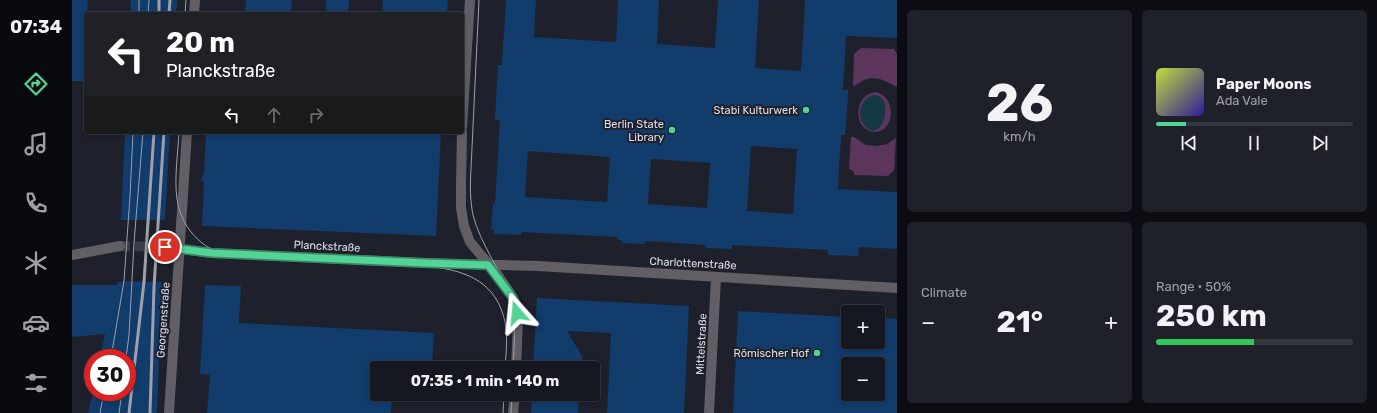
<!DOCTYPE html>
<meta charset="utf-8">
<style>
body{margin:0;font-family:Rubik,sans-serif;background:#1f212a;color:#f1f3f6;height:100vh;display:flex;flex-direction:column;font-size:15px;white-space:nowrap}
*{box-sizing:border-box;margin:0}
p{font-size:13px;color:#9ea0a5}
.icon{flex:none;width:22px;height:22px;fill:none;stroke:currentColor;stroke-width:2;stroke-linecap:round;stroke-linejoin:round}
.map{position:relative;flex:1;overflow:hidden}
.drawer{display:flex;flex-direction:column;gap:10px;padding:10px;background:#0c0d12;width:480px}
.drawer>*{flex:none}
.hud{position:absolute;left:12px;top:12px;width:380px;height:122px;border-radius:4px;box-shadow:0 2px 6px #0003,0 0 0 1px #35373f;background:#202124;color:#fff;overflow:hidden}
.tools{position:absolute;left:769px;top:305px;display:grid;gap:8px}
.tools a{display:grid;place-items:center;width:44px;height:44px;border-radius:4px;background:#161821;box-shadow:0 2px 6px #0003,0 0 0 1px #35373f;font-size:20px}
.speed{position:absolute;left:12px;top:349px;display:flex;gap:8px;font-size:20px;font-weight:700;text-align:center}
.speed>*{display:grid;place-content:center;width:52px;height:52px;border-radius:50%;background:#161821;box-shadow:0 2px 6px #0003,0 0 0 1px #35373f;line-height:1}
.speed .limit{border:6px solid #d22;background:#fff;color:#111}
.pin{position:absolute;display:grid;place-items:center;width:34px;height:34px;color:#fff;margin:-17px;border:2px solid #fff;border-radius:50%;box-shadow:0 1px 4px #0007}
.me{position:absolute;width:44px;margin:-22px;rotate:342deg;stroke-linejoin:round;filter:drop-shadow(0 0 3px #0008)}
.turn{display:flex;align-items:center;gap:14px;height:84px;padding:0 16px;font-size:18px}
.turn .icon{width:52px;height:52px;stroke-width:2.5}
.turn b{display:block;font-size:28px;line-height:34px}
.lanes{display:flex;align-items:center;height:38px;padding:0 16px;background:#0003;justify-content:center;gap:20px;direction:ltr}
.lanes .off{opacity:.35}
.big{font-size:30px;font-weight:700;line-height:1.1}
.drawer .card{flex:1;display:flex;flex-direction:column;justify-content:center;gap:6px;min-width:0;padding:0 14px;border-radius:6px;background:#1f212a}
.drawer .dial{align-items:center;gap:0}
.dial b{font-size:52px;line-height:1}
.song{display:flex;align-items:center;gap:12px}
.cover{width:48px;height:48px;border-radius:6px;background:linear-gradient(135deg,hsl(70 70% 55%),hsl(250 70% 35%))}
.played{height:4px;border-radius:2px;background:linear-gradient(90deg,#53d396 15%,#35373f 15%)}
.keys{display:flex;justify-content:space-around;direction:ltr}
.heat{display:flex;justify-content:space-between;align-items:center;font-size:22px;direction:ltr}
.charge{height:6px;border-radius:3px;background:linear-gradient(90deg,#34c759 50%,#35373f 0)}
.drawer .tiles{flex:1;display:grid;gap:10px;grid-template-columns:repeat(2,1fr)}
.trip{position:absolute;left:298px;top:361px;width:230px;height:40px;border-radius:4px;background:#161821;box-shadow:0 2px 6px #0003,0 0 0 1px #35373f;font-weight:700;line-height:40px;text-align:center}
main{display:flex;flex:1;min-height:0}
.menu{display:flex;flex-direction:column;width:72px;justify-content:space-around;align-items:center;background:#090a0d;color:#9ea0a5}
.menu .icon{width:28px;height:28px}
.menu .on{color:#53d396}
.menu b{font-size:18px;color:#f1f3f6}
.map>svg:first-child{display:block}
.green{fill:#5b355c}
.water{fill:#153847}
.building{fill:#113c6c;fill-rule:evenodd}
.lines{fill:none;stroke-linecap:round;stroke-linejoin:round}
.minor-tunnel{stroke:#3b3d48;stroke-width:10;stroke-dasharray:10 5;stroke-linecap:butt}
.minor{stroke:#615f65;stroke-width:10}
.tram{stroke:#9fa0aa;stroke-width:1}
.rail{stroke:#9fa0aa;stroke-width:3}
.route-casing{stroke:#368962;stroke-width:10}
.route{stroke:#53d396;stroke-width:7}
.poi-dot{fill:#53d396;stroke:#1e202c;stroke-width:1.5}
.labels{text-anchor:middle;stroke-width:4;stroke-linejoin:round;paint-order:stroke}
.poi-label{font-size:11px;fill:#dedfe8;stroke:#1e202c;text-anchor:end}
.street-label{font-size:11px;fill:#dedfe8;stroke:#1e202c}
</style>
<main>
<nav class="menu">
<b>07:34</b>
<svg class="icon on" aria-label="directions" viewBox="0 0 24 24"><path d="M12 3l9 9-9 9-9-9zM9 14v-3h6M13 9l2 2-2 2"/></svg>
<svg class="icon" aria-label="music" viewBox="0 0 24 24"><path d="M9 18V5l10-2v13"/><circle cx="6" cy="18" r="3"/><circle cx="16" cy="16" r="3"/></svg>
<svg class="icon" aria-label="phone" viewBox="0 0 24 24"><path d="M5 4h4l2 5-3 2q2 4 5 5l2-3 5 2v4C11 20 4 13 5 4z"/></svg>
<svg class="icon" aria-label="climate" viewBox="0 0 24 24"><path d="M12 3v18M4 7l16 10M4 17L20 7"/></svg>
<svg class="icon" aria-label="car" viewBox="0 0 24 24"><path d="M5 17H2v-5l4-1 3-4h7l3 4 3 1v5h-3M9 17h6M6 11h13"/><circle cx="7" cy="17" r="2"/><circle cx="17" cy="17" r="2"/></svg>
<svg class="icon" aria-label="filters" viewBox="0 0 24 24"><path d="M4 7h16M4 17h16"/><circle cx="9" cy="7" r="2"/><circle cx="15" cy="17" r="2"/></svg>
</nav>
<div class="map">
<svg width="825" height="413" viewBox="0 0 825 413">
<rect width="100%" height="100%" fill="#1e202c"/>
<!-- green -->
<path class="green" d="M789,48L822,49L825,54V87C814,82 806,75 792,80C788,82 785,85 781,86L782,54Z
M804,92C825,97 823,132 803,132C781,132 780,94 804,92Z
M779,137H782L794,145L804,146L815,144L824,138L822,170L816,176L783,175L780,170L777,169Z"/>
<!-- water -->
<path class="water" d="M802,95C825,97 809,147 792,125C784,114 789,98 802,95Z"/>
<!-- building -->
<path class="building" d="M0,0H16L15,14H14L12,81H0Z
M59,0H105L104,14H58Z
M174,0H220L219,14H173Z
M254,0H277L276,14H254Z
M311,0H376L375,14H310Z
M434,0H464L462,37L544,42L546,0H587L585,44L643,48L646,0H687L683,68L729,71L733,0H825V38L774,36L771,90H776V98L773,135H769L766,189L825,192V249L787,247L786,256L756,255V250L660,245V249L634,248V245L573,241V244L550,243V240H546V237L450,232L449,235L421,234L422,229H419L421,204H423L428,120H423L425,83L426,65H430ZM679,146L725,149L721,214L675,211ZM456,151L538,157L535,202L453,197ZM579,159L638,163L635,208L576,204Z
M53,132H98L93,220H49Z
M134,132H286L345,135V132H369L364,236L130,226L132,182L129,180L132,173Z
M52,281L90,282L85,413H16L21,392H55V358H28L33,334L0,337V285H45L46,282Z
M133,285L169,286L167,323L362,333L360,368H305V394H320L319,413H135L138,375L128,374Z
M465,298L617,306L612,413H535L539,333L495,331L510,356V368H461Z
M666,311L776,317V342H806V318L825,319V413H661ZM776,364H806V394H776Z
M460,394H507L506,413H459Z"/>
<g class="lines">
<!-- minor-tunnel -->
<path class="minor-tunnel" d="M48,246L93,247"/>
<!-- minor -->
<path class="minor" d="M122,14L123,0
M390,127L398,0
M390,132L389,183V208L392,226L398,242L425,274L438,293L443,302L446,320L444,368
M93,247L140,253L353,263L466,266L825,288
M0,255L48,246
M97,413L115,132
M441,413L443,394
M637,413L644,277"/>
<!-- tram -->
<path class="tram" d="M407,0L399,169C398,185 398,200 401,215C409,246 430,271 439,301C445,323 442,346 441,368
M67,14V0
M76,14L77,0
M113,14L114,0
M107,132C106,154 102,178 105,199C110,232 135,254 167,258L361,267C397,271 425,284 433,322C436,337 434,353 433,368
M39,358L52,281L58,196L61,132
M54,358L57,335L62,243L71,132
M28,413L32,392
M47,413L50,392
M431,413L432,394
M439,413L440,394"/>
<!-- rail -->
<path class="rail" d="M87,14V0
M97,14L98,0
M57,413L72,282L82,132
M78,413L82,287L92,132"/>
</g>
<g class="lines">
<defs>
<path id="route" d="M93,247L140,253L353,263L416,265L441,298L445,313"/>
</defs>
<!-- route casing -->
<use href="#route" class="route-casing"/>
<!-- route -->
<use href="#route" class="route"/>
</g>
<!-- markers -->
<g class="poi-dot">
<circle cx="734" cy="110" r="4"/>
<circle cx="600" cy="130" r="4"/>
<circle cx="745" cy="353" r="4"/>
</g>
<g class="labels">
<!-- poi labels -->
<g class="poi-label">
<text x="726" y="114">Stabi Kulturwerk</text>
<text x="592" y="128">Berlin State<tspan x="592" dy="13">Library</tspan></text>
<text x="737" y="357">Römischer Hof</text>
</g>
<!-- street labels -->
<g class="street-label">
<text transform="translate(255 246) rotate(3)" y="4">Planckstraße</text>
<text transform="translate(621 263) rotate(3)" y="4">Charlottenstraße</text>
<text transform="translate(91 320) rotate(-86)" y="4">Georgenstraße</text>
<text transform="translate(629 344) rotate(-87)" y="4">Mittelstraße</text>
</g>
</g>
</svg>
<div class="tools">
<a>+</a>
<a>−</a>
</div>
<div class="speed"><div class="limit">30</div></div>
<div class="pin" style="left:93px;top:247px;background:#d93025"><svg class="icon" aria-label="arrive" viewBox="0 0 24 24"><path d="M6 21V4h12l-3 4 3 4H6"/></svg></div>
<svg class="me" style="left:445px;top:313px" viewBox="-20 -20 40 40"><path d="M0-17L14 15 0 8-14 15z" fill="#53d396" stroke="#fff" stroke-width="4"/></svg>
<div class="trip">07:35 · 1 min · 140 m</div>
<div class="hud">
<div class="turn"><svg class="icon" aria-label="left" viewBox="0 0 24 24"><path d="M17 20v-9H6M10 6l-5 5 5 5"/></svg><div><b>20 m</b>Planckstraße</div></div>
<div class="lanes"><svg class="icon" aria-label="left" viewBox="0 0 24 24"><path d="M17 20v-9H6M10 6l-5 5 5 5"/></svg><svg class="icon off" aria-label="ahead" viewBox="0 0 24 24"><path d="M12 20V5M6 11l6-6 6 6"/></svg><svg class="icon off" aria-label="right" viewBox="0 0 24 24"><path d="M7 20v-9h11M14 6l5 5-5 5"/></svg></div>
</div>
</div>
<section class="drawer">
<div class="tiles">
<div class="card dial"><b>26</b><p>km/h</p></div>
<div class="card">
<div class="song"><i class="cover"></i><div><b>Paper Moons</b><p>Ada Vale</p></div></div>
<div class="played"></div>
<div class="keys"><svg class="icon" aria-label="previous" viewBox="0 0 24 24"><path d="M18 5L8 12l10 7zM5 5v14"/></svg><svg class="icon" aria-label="pause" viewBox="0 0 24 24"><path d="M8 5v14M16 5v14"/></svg><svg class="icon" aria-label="next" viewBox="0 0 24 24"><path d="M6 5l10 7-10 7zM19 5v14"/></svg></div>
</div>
<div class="card"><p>Climate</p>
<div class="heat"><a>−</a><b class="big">21°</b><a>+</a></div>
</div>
<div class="card"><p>Range · 50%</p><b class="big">250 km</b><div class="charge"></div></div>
</div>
</section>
</main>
